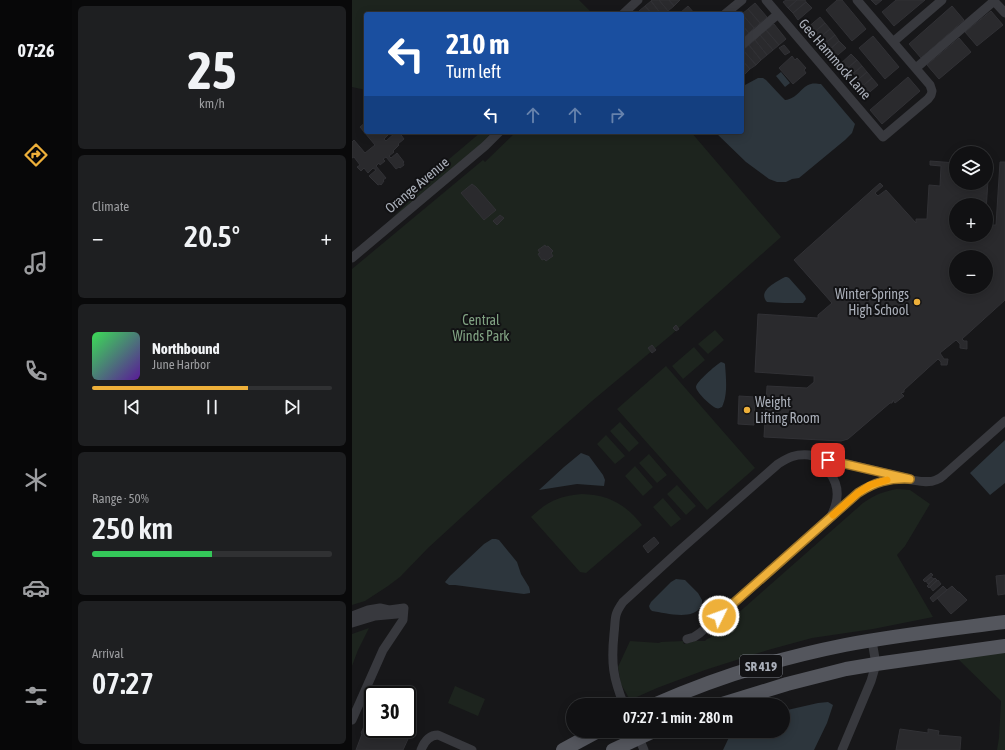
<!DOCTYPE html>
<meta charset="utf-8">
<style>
body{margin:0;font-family:"Asap Condensed",sans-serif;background:#1e1f21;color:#f1f3f6;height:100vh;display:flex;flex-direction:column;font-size:15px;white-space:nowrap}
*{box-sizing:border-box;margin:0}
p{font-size:13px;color:#9c9da0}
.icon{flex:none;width:22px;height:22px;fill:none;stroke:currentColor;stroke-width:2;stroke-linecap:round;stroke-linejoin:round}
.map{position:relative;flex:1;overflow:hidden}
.panel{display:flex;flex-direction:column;gap:6px;padding:6px;background:#09090a;width:280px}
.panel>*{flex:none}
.hud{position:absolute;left:12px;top:12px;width:380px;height:122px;border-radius:4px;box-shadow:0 2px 10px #0003,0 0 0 1px #303133;background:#1a4fa0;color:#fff;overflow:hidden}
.controls{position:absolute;left:597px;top:146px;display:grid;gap:8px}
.controls a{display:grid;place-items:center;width:44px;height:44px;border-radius:50%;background:#111113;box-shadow:0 2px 10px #0003,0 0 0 1px #303133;font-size:20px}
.speed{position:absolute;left:12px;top:686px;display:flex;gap:8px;font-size:20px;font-weight:700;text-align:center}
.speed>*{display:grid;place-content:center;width:52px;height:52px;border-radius:50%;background:#111113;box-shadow:0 2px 10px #0003,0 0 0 1px #303133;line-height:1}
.speed .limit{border:2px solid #111;border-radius:6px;background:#fff;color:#111}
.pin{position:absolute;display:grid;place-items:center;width:34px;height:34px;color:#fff;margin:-17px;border-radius:8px;box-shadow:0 2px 6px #0006}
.me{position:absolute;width:44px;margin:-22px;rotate:48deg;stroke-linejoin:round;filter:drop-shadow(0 0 3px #0008)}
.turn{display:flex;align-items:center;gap:14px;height:84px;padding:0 16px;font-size:18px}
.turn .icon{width:52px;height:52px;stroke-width:2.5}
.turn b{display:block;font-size:28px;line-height:34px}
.lanes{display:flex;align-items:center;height:38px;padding:0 16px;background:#0003;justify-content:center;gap:20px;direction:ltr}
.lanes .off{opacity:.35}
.big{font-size:30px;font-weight:600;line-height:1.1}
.panel .tile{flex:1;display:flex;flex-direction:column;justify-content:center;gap:6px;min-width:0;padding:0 14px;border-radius:6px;background:#1e1f21}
.panel .dial{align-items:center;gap:0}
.dial b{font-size:52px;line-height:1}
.song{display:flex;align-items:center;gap:12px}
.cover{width:48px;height:48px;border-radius:6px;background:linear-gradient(135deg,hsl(130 70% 55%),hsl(270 70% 35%))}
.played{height:4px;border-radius:2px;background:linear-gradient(90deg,#eeb03a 65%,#303133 65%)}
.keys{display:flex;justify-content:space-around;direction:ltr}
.heat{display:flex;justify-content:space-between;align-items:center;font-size:22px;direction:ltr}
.charge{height:6px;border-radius:3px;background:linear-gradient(90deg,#34c759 50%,#303133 0)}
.trip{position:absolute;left:214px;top:698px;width:224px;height:40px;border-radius:20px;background:#111113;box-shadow:0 2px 10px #0003,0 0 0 1px #303133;font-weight:600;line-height:40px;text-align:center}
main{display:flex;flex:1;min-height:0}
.tabs{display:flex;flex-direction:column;width:72px;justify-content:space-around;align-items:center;background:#070708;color:#9c9da0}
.tabs .icon{width:28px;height:28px}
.tabs .on{color:#eeb03a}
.tabs b{font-size:18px;color:#f1f3f6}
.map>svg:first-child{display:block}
.green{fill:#1d241e}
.water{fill:#2d363d}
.building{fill:#2a2a2d;stroke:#313135;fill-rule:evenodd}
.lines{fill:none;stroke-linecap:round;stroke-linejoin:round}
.street{stroke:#38393e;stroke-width:9}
.primary{stroke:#54565d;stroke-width:14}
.route-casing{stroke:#9b7226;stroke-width:10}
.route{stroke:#eeb03a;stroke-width:7}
.slow{stroke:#f59e0b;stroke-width:7}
.poi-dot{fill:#eeb03a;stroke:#121214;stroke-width:1.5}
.labels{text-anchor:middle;stroke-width:4;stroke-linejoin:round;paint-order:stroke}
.shield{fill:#121214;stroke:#7c8088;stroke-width:1}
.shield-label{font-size:13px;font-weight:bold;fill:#aaafb9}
.street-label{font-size:14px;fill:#aaafb9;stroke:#121214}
.poi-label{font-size:14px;fill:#aaafb9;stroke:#121214;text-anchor:end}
.park-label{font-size:14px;fill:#81a383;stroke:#121214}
</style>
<main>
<nav class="tabs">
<b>07:26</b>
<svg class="icon on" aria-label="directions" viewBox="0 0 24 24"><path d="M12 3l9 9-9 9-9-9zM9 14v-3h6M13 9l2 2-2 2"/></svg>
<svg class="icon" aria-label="music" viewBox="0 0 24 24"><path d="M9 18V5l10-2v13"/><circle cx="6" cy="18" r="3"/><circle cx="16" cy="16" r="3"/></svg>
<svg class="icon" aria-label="phone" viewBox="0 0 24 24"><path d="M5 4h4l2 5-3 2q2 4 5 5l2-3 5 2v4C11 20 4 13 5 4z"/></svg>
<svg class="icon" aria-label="climate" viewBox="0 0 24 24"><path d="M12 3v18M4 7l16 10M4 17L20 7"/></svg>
<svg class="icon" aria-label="car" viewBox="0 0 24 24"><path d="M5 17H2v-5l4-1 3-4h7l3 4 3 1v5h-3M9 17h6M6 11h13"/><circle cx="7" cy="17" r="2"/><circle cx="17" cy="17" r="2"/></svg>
<svg class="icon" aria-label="filters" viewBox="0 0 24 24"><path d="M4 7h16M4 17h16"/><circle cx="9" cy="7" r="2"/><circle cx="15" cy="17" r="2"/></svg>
</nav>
<section class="panel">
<div class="tile dial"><b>25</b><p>km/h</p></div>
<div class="tile"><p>Climate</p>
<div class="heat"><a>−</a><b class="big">20.5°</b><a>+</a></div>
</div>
<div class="tile">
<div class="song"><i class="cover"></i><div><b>Northbound</b><p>June Harbor</p></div></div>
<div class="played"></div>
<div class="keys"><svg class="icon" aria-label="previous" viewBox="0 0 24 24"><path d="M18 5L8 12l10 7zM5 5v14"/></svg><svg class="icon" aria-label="pause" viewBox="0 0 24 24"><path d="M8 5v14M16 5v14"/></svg><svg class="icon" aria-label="next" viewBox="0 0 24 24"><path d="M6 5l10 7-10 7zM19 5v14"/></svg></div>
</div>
<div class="tile"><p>Range · 50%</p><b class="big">250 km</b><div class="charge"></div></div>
<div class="tile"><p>Arrival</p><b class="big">07:27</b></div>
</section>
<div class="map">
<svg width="653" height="750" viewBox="0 0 653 750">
<rect width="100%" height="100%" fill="#171719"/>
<!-- green -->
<path class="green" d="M0,0H227L241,14H14V90L0,87Z
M129,132H140L130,143L0,252L37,221L97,162L96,160Z
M164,132H339L429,237L319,335L240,401L136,493L76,548L48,577L36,586L13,601L0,605V269L131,160L133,162Z
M363,330L372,340L356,354L346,344Z
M342,347L353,360L331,379L320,366Z
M314,366L403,468L355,510L265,409Z
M268,422L287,443L277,452L258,431Z
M254,435L273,456L263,464L245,444Z
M297,454L315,475L305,483L287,463Z
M283,466L301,487L291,496L273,476Z
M325,485L344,506L334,515L315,494Z
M545,489L558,490L578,504L553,546L545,555L581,617L521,629L460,638L416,650L353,670L305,688L278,700L269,684L266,667L278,641L307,643L309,642L331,641L332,644L343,641H353L355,639L358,638L511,503C524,494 530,492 545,489Z
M230,494C257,495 273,504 290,525L234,573L228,572L179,517C196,501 207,496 230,494Z
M311,498L329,519L319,527L301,507Z
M17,628L6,650L0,666V634Z
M653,652V750H645L647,738L649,701L605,658Z
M103,686L133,699L126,716L96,703Z"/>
<!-- water -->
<path class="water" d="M429,72L438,83L433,87L424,76Z
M406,78H411L414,80L429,96L433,100C446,99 449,86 459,84C462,83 466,84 469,84L503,124L500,133L493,140L447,178L440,179L434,182H425L417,179L394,162L363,132H390V89L393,85Z
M433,277H435L437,278L453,296L454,299L451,303H432L415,302C405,291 424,282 433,277Z
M369,362L372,363L373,364C374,378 376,395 370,407C367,408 367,409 364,408C359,406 344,392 344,387C344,382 364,365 369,362Z
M653,440V483L638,495L618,473Z
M229,453L237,456L251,475L253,480L252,486L225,484L187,490L212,467Z
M140,539H144L147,540L165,562L169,574L177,587L178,591V593L172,594L103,585H97L94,583L93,582L98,576L132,544Z
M324,579L333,580L346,593L350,600C350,602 350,604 349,606C342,621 313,613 300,611L298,609L297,606L299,602L319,582Z
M476,702L481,705L475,723L462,750H371L380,731H431V711L466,703Z"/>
<!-- building -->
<path class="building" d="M300,0H307L316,11L313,14H309L299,1Z
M307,0H317L322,6L316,11Z
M317,0H328L322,6Z
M434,0H445L436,8L431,2Z
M445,0H453L454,2L441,13L436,8Z
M485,0H490L514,29L500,41L474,10Z
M519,0H530L524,5Z
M544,0H573L542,26L530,12Z
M299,1L309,14H300L293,6Z
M454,2L460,8L446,20L441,13Z
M403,3L415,17L408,23L396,9Z
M293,6L300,14H289L287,11Z
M336,6L343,14H329L328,13Z
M600,6L612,20L569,58L557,44Z
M396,9L408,23L402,28L390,14Z
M639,11L651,25L625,46L613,32Z
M390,14L402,28L397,33L390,25Z
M468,17L473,23L459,35L454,29Z
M473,23L478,29L464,41L459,35Z
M422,24L434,39L427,45L414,30Z
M390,25L397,33L391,38H390Z
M478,29L483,35L469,47L464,41Z
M414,30L427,45L421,50L408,35Z
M408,35L421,50L415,55L403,40Z
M483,35L487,41L474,53L469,47Z
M521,36L547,67L533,79L507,48Z
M607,38L619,52L587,79L575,65Z
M403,40L415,55L409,60L397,45Z
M487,41L494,48L480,60L474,53Z
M397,45L409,60L404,65L391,50Z
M432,45L438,52L433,55L427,48Z
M391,50L404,65L398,69L390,60V51Z
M499,54L505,60L491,72L486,66Z
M440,56L443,60L445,58L454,68L452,70L454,73L441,84L427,68Z
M390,60L398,69L392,75L390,73Z
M505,60L510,66L496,78L491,72Z
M510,66L515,72L501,84L496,78Z
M515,72L520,78L506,90L501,84Z
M556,77L568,91L530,124L518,110Z
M520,78L526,85L512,97L506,90Z
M14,122V132H36L37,134L32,139L34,141L44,132H47L52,139L46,144L47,145L41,151L42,152L37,156L39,158L45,153L52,162L51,163L52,165L48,168L47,167L44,169L34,157L31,159L33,161L28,165L27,163L24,166L34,178L31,180L32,181L29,185L28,184L26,185L17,176L24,170L21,168L16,173L12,168L9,171L5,167L8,165L2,157L0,158V142L2,140L13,153L23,145L8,127Z
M578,161L604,163V183H634V165H637L634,211V205H604V235H634V225H644L648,162H653V300L610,339L612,341H615V349L608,348V344L604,340L588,353L592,359H596L595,365H589V362L586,359L552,390V392L549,393L552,396L543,403L541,400L540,403H538L496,439L489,441L412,437L415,386L455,388L462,382V376L403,372L406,314L466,318V315L480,303L442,260L528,183L531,186L523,193L526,196L534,190L564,223V219H575L577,185L588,186L589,166L578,165ZM604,257H634V287H604Z
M120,184L124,187L144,210L132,220L109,193Z
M148,215L152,218L145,225L141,221Z
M193,245L194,247L196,246L201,251L199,253L201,256L194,261L192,259L190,260L186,254L188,253L186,250Z
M324,325L327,329L324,331L321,328Z
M300,345L304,350L300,353L296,348Z
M387,396L403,397L402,425L386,424Z
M302,537L307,543L296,553L291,546Z
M579,573L581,575L573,582L571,580Z
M653,575V594L646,595L644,576Z
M579,577L582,579L576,584L574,581Z
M583,578L585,580L577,588L575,586Z
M586,580L589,584L581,591L578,587Z
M591,586L595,590L581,602L578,598Z
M600,586L606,592H607L615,600L599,614L585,598Z
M18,722L21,723V729H34L56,739L51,750H4L10,734L9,733L13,724L16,726Z
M548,729L576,733V729L587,731L586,735L609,737L608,750H544Z"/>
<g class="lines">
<!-- street -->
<path class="street" d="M414,0L531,137L576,99L579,95L580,91L578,85L505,0
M641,0L653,13
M271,14L286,0
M373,14L390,0
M541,42L590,0
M390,45L426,14
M564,68L642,1
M0,258L133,146L147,132
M464,457C482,474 492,490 480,514
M0,616L16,610L28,608L37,610L52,608L51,620L31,650L0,720
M0,623L23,616L45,614
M335,639L342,637L348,633L506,493C518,485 532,479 547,479C559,478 573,485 584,480C587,479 590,477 592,475L653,421
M272,705C261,678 259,663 262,634C264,618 261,616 271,602L328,550L426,464C437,457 443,454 457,455L558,479
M284,731L292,750
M69,750C72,742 77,735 86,735L120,750
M490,750L519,681L524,664L520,641"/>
<!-- primary -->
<path class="primary" d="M302,705C362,678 428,658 493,645C546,635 600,629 653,622
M367,705L435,684L494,669L524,664L653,646
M211,750L246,731
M261,750L302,731"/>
</g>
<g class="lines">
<defs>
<path id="route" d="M367,616L506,493C523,482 537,478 558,479L476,460"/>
</defs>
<!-- route casing -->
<use href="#route" class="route-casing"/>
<!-- route -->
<use href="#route" class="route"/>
<!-- slow -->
<path class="slow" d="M481,515L506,493L518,485L535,480"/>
</g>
<!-- markers -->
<g class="poi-dot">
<circle cx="565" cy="302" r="4"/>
<circle cx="395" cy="410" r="4"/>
</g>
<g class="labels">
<!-- shield labels -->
<rect class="shield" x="388" y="655" width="42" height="22" rx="3"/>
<g class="shield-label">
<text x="409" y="671">SR 419</text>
</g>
<!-- street labels -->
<g class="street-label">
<text transform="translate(483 59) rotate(49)" y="5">Gee Hammock Lane</text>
<text transform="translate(65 185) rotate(-40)" y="5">Orange Avenue</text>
</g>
<!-- poi labels -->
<g class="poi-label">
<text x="557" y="299">Winter Springs<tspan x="557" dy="16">High School</tspan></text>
<text x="403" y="407" text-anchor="start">Weight<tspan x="403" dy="16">Lifting Room</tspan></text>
</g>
<!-- park labels -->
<g class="park-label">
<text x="129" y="325">Central<tspan x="129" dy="16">Winds Park</tspan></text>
</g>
</g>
</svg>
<div class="controls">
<a><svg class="icon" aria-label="layers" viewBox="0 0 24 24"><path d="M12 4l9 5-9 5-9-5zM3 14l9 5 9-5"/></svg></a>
<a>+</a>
<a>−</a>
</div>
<div class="speed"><div class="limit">30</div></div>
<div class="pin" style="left:476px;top:460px;background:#d93025"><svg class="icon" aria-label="arrive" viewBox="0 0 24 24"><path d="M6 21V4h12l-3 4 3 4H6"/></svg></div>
<svg class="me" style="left:367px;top:616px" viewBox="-20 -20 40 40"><circle r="17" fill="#eeb03a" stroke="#fff" stroke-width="3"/><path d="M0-11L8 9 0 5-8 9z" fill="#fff"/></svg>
<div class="trip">07:27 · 1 min · 280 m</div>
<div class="hud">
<div class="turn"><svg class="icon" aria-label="left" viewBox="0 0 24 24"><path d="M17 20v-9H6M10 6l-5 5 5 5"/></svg><div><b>210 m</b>Turn left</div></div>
<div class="lanes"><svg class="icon" aria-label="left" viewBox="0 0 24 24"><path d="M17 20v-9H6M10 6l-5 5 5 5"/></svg><svg class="icon off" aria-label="ahead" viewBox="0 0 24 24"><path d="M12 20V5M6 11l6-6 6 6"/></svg><svg class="icon off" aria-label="ahead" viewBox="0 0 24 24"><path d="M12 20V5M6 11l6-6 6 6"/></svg><svg class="icon off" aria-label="right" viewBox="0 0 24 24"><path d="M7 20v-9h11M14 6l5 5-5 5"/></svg></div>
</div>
</div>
</main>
